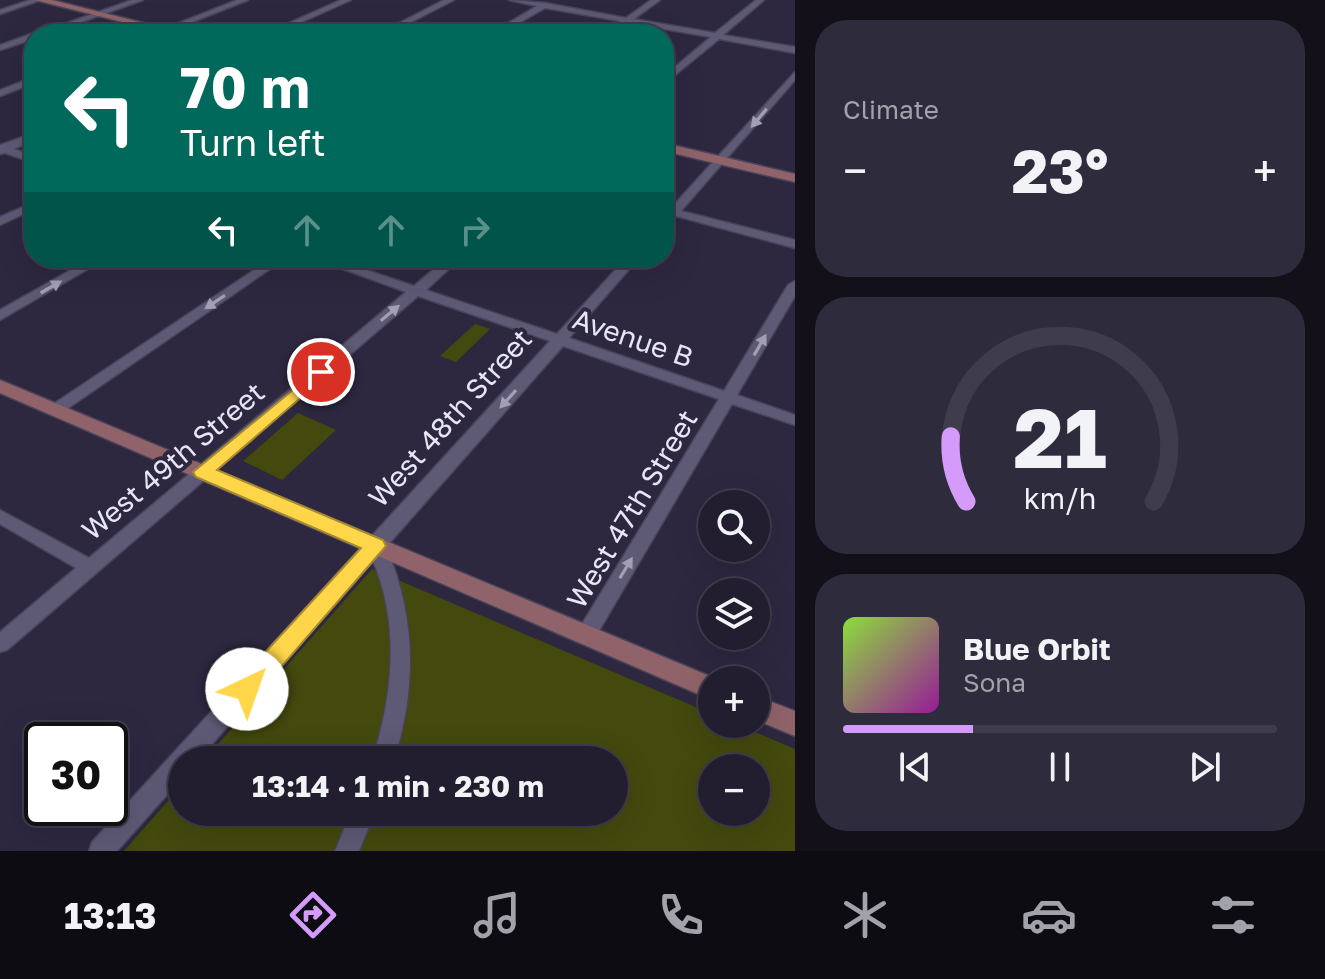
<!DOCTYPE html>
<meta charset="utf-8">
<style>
body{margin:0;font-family:"Golos Text",sans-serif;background:#2e2b3c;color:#f1f3f6;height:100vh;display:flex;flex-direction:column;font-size:30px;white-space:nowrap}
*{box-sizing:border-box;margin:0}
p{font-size:26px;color:#a2a2ab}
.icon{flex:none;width:44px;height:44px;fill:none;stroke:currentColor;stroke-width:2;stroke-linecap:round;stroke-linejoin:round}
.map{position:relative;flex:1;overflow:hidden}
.panel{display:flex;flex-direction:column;gap:20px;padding:20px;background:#13101a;width:530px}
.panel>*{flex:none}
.banner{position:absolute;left:24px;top:24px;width:650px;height:244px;border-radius:32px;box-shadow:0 8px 32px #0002,0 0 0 2px #3f3c4c;background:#00695c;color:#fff;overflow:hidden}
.fabs{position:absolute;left:698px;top:490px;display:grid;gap:16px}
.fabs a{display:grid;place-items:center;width:72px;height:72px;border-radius:50%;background:#221e30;box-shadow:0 8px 32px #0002,0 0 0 2px #3f3c4c;font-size:40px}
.speed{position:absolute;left:24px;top:722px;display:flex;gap:16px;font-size:40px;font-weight:700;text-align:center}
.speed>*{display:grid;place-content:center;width:104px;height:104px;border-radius:50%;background:#221e30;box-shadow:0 8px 32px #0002,0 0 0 2px #3f3c4c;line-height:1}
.speed .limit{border:4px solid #111;border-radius:12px;background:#fff;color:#111}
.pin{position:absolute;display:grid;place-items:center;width:68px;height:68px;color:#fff;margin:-34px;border:4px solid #fff;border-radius:50%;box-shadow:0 2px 8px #0007}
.me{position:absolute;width:88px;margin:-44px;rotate:42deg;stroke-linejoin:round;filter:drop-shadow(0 0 6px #0008)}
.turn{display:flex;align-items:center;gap:28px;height:168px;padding:0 24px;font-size:36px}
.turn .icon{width:104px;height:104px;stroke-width:2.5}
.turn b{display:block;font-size:56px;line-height:68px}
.lanes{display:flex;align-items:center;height:76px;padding:0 24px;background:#0003;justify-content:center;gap:40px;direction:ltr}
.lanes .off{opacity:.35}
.big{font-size:60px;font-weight:700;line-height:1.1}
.panel .widget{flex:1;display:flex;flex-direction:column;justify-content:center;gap:12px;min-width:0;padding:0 28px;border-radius:32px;background:#2e2b3c}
.panel .dial{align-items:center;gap:0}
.dial svg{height:208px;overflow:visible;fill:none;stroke:#3f3c4c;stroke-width:7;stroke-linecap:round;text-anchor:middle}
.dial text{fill:#f1f3f6;stroke:none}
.song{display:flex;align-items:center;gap:24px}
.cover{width:96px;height:96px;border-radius:12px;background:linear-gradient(135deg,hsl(90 70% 55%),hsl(300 70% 35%))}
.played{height:8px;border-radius:4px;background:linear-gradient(90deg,#d59bfa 30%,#3f3c4c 30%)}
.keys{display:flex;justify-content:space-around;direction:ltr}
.heat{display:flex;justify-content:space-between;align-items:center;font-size:44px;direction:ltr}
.trip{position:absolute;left:168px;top:746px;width:460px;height:80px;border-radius:40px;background:#221e30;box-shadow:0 8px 32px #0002,0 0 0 2px #3f3c4c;font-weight:700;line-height:80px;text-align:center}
.dock{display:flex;height:128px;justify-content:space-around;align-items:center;background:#0e0c13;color:#a2a2ab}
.dock .icon{width:56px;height:56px}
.dock .on{color:#d59bfa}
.dock b{font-size:36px;color:#f1f3f6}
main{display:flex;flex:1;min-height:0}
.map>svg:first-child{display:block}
.green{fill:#44490e;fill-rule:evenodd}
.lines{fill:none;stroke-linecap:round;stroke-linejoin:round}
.minor-casing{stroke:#484358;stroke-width:3}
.major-casing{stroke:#484358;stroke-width:3}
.minor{fill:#5e5975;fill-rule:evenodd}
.major{fill:#90636a;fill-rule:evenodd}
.oneway{fill:#a3a0b6}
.route{fill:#ffd54a;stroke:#a68a30;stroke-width:2}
.labels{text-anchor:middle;stroke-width:8;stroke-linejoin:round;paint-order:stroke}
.street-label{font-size:28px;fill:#e8e6f6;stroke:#2d2840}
</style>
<main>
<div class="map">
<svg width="795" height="851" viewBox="0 0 795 851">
<rect width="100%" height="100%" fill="#2d2840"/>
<!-- green -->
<path class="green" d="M475,324L490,329L456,362L440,356Z
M298,413L336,430L282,480L243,461Z
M372,569L712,714V724H736L795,749V851H124L182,785V812H614V760H204ZM712,768H756V812H712Z"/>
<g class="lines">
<defs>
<path id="minor" d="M30,0H41L0,14V10Z
M132,0H143L48,34H36Z
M237,0H248L162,34H151Z
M341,0H351L275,34H264Z
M444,0H454L388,34H378Z
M509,0L545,3L626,18L651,0H660L634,19L715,33L756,0H764L723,35L795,47V53L719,39L664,84V76L711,37L628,23L612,34H603L620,21L545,8L500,34H490L537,6Z
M31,34H36L34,39L0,50V45Z
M795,72V80L681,211L795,240V248L676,216L664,227V207L671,208Z
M34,77V83L0,96V90Z
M34,133V140L14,149L34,156V163L5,153L0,154V145Z
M34,202V209L0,225V217Z
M92,258H107L0,320V310Z
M272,258H286L61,413H49L47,410L49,407Z
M313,258H331L414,286L447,258H461L426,290L557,334L626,258H639L569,338L724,391L788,285L795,281V296L737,395L795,415V425L732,404L593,641L586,643L579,641L576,635L579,629L719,399L563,346L386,547C416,617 417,687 394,760H372C393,696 400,625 373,561L198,760H182V778L117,851H89L92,842L550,341L418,296L7,650L0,652V632L76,568L0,524V510L89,558L406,292Z
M351,812H375L359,851H335Z"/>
<path id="major" d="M35,0H52L188,34H170Z
M664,143L795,174V182L664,151Z
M0,380L719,680H712V700L0,393Z
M756,696L795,711V736L756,720Z"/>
</defs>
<!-- minor casing -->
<use href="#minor" class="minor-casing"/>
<!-- major casing -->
<use href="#major" class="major-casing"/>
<!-- minor -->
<use href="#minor" class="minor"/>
<!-- major -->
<use href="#major" class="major"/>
</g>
<!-- one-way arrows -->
<defs><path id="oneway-solid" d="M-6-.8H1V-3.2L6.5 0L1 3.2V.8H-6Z" transform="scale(2)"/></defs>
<g class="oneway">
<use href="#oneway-solid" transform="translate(759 118) rotate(130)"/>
<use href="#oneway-solid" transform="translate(51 287) rotate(-30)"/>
<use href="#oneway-solid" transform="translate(215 302) rotate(146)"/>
<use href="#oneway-solid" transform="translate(390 313) rotate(-40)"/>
<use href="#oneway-solid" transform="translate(760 345) rotate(-60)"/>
<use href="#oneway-solid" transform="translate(508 399) rotate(132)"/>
<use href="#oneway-solid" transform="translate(626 568) rotate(-59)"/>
</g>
<!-- route -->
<path class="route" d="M321,367L329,372L327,375L217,470L383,540L386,546L256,696L247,699L238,696L235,689L238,682L361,548L196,477L193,472Z"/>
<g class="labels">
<!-- street labels -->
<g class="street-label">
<text transform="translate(633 338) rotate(19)" y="10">Avenue B</text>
<text transform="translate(450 418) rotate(-48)" y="10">West 48th Street</text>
<text transform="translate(173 461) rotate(-40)" y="10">West 49th Street</text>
<text transform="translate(632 509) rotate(-59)" y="10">West 47th Street</text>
</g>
</g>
</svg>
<div class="fabs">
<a><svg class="icon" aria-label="search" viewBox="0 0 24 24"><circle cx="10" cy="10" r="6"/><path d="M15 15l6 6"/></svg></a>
<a><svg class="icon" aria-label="layers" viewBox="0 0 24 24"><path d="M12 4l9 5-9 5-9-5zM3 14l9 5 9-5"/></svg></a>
<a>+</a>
<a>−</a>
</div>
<div class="speed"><div class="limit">30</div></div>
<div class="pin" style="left:321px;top:372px;background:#d93025"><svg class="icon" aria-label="arrive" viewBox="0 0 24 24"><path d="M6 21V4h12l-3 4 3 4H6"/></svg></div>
<svg class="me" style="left:247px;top:689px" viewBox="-20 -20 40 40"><circle r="19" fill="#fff"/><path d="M0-13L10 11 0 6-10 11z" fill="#ffd54a"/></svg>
<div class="trip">13:14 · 1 min · 230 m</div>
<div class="banner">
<div class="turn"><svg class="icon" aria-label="left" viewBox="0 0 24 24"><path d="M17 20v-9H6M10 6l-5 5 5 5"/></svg><div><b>70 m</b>Turn left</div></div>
<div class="lanes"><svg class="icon" aria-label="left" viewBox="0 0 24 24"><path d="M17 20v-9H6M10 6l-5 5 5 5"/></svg><svg class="icon off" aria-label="ahead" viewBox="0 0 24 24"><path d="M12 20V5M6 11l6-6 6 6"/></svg><svg class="icon off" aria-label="ahead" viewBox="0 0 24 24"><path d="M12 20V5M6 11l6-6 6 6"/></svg><svg class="icon off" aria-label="right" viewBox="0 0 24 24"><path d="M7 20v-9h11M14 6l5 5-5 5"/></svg></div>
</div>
</div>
<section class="panel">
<div class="widget"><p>Climate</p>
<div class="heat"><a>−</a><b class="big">23°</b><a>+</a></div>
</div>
<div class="widget dial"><svg viewBox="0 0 100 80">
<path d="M14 69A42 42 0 1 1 86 69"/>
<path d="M14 69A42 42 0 0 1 8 44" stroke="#d59bfa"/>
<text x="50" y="56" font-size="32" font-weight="700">21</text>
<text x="50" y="72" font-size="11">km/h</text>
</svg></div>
<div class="widget">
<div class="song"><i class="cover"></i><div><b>Blue Orbit</b><p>Sona</p></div></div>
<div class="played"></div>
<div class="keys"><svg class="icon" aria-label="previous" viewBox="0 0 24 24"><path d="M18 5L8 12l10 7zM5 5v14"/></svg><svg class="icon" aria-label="pause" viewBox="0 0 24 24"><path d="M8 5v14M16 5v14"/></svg><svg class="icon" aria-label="next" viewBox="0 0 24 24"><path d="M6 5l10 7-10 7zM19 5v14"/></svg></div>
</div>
</section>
</main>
<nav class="dock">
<b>13:13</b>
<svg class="icon on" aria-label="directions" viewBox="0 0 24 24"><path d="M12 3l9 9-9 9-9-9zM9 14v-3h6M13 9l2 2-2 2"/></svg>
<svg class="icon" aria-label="music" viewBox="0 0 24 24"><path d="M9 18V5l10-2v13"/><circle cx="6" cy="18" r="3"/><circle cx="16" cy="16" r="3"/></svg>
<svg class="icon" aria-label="phone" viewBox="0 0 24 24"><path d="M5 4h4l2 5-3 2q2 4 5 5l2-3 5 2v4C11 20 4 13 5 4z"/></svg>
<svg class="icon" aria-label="climate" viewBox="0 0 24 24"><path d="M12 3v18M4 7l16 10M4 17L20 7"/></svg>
<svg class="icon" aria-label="car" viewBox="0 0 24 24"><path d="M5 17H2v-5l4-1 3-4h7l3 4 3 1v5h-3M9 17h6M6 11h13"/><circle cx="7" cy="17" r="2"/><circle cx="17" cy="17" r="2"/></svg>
<svg class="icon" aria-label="filters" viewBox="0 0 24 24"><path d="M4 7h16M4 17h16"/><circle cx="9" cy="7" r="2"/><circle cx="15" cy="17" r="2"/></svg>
</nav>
